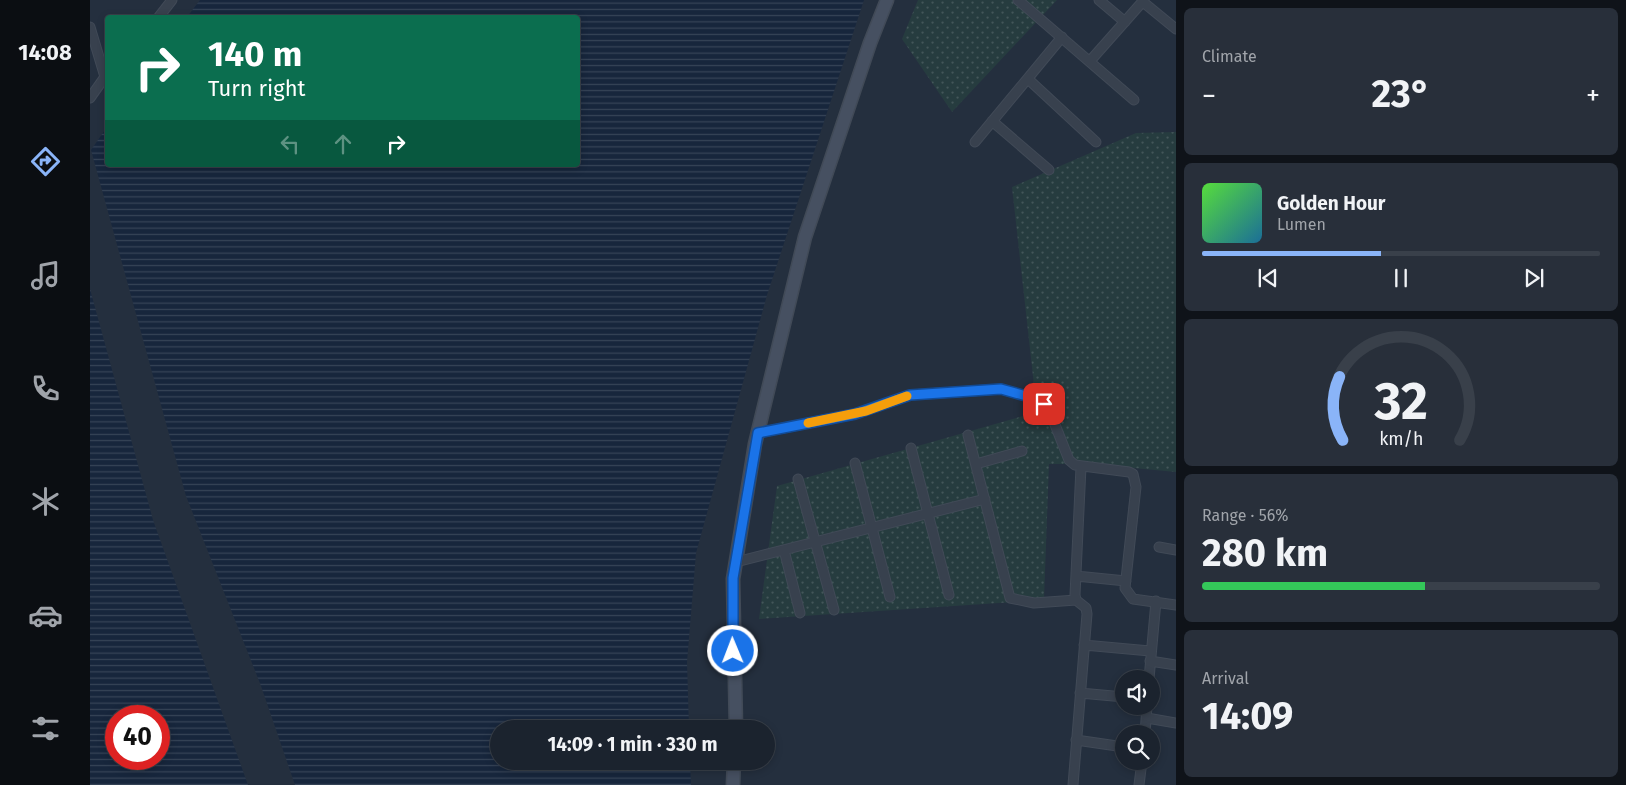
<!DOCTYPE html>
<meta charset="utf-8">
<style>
body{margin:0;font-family:"Fira Sans",sans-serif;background:#282f3a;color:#f1f3f6;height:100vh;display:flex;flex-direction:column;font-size:19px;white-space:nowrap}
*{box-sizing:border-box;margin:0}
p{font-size:16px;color:#a0a4aa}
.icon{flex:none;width:28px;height:28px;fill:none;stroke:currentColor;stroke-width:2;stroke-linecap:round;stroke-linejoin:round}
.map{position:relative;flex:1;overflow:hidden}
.sheet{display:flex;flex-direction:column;gap:8px;padding:8px;background:#0f1319;width:450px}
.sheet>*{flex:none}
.hud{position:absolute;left:15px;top:15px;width:475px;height:152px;border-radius:5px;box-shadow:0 2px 8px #0003,0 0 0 1px #39404a;background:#0b6e4f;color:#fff;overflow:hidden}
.fabs{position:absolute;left:1025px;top:670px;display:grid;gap:10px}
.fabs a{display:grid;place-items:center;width:45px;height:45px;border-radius:50%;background:#1b232e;box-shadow:0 2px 8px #0003,0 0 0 1px #39404a;font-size:25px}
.speed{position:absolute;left:15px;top:705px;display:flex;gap:10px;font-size:25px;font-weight:700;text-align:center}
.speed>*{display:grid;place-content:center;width:65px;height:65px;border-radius:50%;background:#1b232e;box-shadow:0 2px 8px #0003,0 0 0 1px #39404a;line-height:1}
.speed .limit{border:8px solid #d22;background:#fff;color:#111}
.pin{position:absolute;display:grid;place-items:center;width:42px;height:42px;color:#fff;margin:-21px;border-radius:10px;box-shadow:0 2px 8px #0006}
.me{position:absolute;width:55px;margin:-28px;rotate:359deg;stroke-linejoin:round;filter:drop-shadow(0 0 4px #0008)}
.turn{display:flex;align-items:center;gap:18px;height:105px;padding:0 20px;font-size:22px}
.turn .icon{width:65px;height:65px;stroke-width:2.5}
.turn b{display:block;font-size:35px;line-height:42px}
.lanes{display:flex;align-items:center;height:48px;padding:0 20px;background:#0003;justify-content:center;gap:25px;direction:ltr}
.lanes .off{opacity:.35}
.big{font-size:38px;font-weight:700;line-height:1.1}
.sheet .tile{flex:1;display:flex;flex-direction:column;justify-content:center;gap:8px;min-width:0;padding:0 18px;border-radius:8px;background:#282f3a}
.sheet .dial{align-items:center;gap:0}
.dial svg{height:130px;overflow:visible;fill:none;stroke:#39404a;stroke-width:7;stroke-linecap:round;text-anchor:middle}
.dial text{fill:#f1f3f6;stroke:none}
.song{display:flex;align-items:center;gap:15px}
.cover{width:60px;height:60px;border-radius:8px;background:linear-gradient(135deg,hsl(110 70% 55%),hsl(200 70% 35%))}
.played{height:5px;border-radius:2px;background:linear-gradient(90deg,#8ab4f8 45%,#39404a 45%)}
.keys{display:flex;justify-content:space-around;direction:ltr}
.heat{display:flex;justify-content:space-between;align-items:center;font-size:28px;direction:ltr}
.charge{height:8px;border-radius:4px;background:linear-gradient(90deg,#34c759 56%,#39404a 0)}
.trip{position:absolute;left:400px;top:720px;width:285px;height:50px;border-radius:25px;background:#1b232e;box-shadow:0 2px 8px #0003,0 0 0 1px #39404a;font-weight:700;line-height:50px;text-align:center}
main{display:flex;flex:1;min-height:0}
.menu{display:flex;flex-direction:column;width:90px;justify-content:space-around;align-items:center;background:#0b0e12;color:#a0a4aa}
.menu .icon{width:35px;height:35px}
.menu .selected{color:#8ab4f8}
.menu b{font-size:22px;color:#f1f3f6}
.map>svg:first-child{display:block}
.grass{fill:url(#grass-dots)}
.water{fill:url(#water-rules);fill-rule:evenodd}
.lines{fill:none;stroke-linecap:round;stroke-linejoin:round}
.street-casing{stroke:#414a57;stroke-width:11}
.secondary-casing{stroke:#414a57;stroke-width:15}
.street{stroke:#38414e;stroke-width:9}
.secondary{stroke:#465061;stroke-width:12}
.route-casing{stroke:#114b97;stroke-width:12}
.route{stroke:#1a73e8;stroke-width:9}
.slow{stroke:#f59e0b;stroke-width:9}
</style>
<main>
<nav class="menu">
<b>14:08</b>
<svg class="icon selected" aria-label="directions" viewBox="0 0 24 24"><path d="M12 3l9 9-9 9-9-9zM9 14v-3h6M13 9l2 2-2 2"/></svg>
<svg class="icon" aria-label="music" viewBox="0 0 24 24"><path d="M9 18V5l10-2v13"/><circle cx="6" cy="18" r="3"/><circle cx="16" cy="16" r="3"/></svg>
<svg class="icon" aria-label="phone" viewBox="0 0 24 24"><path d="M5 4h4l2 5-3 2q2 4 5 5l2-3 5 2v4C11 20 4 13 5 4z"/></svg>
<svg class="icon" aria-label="climate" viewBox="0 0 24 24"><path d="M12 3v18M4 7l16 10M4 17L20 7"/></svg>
<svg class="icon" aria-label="car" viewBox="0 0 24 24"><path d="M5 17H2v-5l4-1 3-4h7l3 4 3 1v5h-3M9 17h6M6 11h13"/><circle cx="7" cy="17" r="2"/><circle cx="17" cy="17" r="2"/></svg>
<svg class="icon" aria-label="filters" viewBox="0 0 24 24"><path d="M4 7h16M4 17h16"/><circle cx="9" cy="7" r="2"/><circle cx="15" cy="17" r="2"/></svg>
</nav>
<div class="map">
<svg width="1086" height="785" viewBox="0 0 1086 785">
<defs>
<pattern id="grass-dots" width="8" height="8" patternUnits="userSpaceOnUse" patternTransform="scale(1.25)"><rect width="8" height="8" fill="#263c3f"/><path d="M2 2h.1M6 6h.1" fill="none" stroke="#435659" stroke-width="1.8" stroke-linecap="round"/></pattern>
<pattern id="water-rules" width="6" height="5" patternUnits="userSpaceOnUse" patternTransform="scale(1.25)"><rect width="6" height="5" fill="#17263c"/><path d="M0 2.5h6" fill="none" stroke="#364457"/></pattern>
</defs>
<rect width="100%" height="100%" fill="#242f3e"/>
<!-- grass -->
<path class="grass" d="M828,0H967L862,112L812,39Z
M1086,132V472L1001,464H959L954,600L669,619L687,486L947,412L922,187L1046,133Z"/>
<!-- water -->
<path class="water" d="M110,0H774L677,295L606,553L597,662L599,729H409V761H600L601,785H205L171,686L96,496L1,150L17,127L18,165H488V18L97,17Z
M0,289L63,520L158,785H0ZM26,716H69V759H26Z"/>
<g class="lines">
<defs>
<path id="street" d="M928,0L1044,100
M1009,0L1035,22
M1053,2L1086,29
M68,18L82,0
M0,27L15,77
M1000,61L1054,0
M938,79L1006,142
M0,98L17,74
M902,121L959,170
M885,142L972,37
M668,433L765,414L820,395L911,389L947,399L954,404L960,412L979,460L985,465L1039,472L1043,474L1046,487L1035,588L1043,599L1086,605
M878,435L920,598L944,603L986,600
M821,448L859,595
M765,463L800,597
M886,464L932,451
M708,479L744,610
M1069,547L1086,550
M694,550L710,613
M646,562L895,499
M986,576L1036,581
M994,645L1060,651
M1060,661L1086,665
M1059,679L1066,601
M990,693L1034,697
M1057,718L1086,723
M1055,734L1057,706
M986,740L1034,747
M983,785L997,614L996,608L986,600L985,595L991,467
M1049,785L1052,761"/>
<path id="secondary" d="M646,729L643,579L665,444L715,237L780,43L797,0
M643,785L644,761"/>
</defs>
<!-- street casing -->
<use href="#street" class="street-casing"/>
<!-- secondary casing -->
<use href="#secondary" class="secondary-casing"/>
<!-- street -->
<use href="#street" class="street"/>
<!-- secondary -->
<use href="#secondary" class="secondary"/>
</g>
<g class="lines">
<defs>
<path id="route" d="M643,651V578L668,433L765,414L820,395L911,389L947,399L954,404"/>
</defs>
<!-- route casing -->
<use href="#route" class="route-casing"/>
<!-- route -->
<use href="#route" class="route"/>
<!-- slow -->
<path class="slow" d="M718,423L776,411L817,396"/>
</g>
</svg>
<div class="fabs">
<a><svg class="icon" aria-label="sound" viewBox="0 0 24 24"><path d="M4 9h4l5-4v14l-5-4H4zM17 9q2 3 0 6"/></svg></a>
<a><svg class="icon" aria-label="search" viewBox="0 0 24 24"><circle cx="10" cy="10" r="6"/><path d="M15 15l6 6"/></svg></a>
</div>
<div class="speed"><div class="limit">40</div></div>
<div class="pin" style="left:954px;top:404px;background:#d93025"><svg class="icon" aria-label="arrive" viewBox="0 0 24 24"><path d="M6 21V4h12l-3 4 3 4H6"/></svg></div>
<svg class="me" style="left:643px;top:651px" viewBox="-20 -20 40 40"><circle r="17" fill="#1a73e8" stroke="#fff" stroke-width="3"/><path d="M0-11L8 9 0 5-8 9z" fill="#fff"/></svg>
<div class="trip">14:09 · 1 min · 330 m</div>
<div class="hud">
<div class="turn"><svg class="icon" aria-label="right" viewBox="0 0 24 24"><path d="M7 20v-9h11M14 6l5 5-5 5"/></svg><div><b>140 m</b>Turn right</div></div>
<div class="lanes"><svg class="icon off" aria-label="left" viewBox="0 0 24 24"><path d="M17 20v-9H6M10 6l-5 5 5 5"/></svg><svg class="icon off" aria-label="ahead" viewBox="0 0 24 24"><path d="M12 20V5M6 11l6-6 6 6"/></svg><svg class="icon" aria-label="right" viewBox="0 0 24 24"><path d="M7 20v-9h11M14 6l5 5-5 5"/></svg></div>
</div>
</div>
<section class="sheet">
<div class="tile"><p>Climate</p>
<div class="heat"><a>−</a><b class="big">23°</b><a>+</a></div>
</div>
<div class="tile">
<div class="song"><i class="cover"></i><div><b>Golden Hour</b><p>Lumen</p></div></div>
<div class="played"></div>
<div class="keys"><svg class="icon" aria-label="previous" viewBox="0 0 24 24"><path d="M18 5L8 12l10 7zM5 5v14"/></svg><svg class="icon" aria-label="pause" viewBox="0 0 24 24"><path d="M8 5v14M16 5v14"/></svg><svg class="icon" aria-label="next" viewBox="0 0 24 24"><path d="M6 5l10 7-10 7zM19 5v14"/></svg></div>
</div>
<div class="tile dial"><svg viewBox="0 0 100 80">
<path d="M14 69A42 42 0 1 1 86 69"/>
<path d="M14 69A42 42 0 0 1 12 30" stroke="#8ab4f8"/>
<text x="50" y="56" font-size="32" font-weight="700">32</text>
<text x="50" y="72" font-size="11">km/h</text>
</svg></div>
<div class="tile"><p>Range · 56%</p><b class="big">280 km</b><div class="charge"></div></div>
<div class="tile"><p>Arrival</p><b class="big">14:09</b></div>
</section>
</main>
